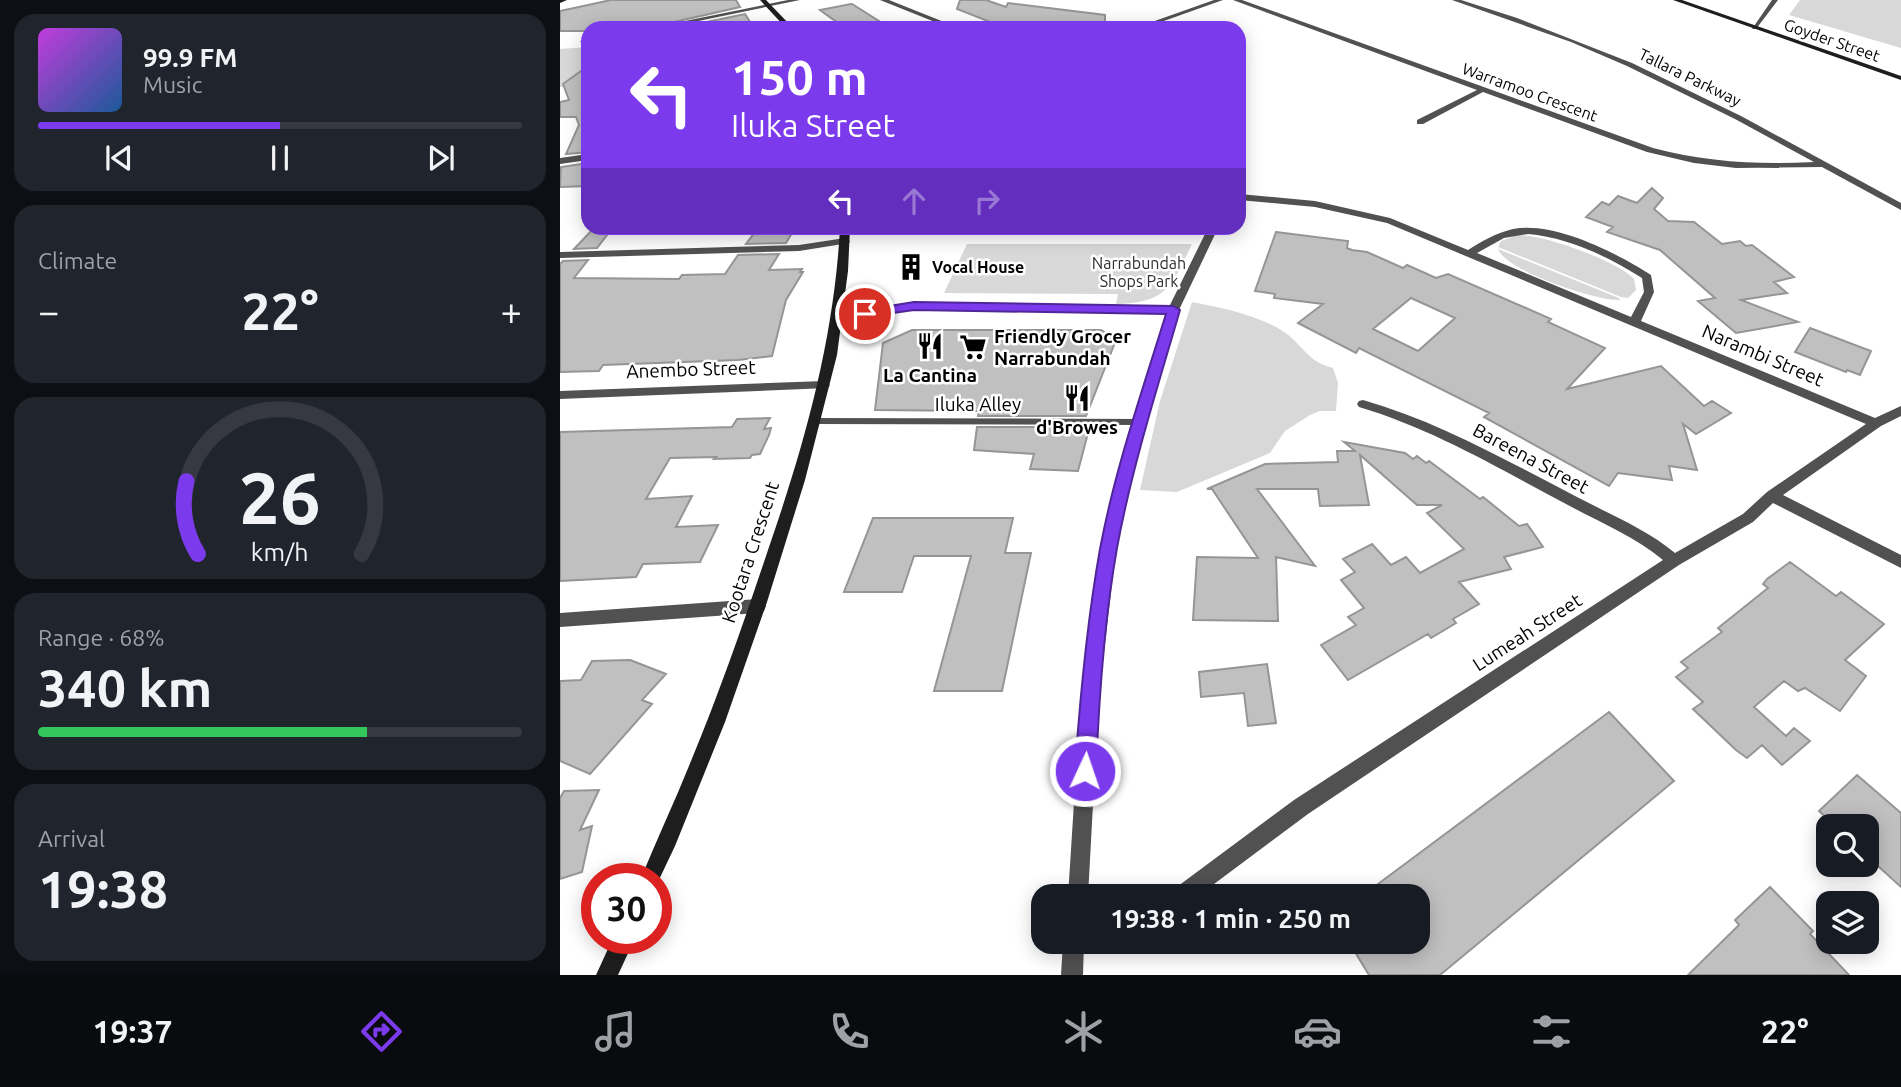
<!DOCTYPE html>
<meta charset="utf-8">
<style>
body{margin:0;font-family:Ubuntu,sans-serif;background:#20242c;color:#f1f3f6;height:100vh;display:flex;flex-direction:column;font-size:26px;white-space:nowrap}
*{box-sizing:border-box;margin:0}
p{font-size:23px;color:#9ea1a6}
.icon{flex:none;width:38px;height:38px;fill:none;stroke:currentColor;stroke-width:2;stroke-linecap:round;stroke-linejoin:round}
.map{position:relative;flex:1;overflow:hidden}
.side{display:flex;flex-direction:column;gap:14px;padding:14px;background:#0d0f14;width:560px}
.side>*{flex:none}
.banner{position:absolute;left:21px;top:21px;width:665px;height:214px;border-radius:21px;box-shadow:0 4px 18px #0003;background:#7c3aed;color:#fff;overflow:hidden}
.buttons{position:absolute;left:1256px;top:814px;display:grid;gap:14px}
.buttons a{display:grid;place-items:center;width:63px;height:63px;border-radius:14px;background:#171b24;box-shadow:0 4px 18px #0003;font-size:35px}
.speed{position:absolute;left:21px;top:863px;display:flex;gap:14px;font-size:35px;font-weight:700;text-align:center}
.speed>*{display:grid;place-content:center;width:91px;height:91px;border-radius:50%;background:#171b24;box-shadow:0 4px 18px #0003;line-height:1}
.speed .limit{border:10px solid #d22;background:#fff;color:#111}
.pin{position:absolute;display:grid;place-items:center;width:60px;height:60px;color:#fff;margin:-30px;border:4px solid #fff;border-radius:50%;box-shadow:0 2px 7px #0007}
.me{position:absolute;width:77px;margin:-38px;rotate:3deg;stroke-linejoin:round;filter:drop-shadow(0 0 5px #0008)}
.turn{display:flex;align-items:center;gap:24px;height:147px;padding:0 35px;font-size:32px}
.turn .icon{width:91px;height:91px;stroke-width:2.5}
.turn b{display:block;font-size:49px;line-height:60px}
.lanes{display:flex;align-items:center;height:66px;padding:0 35px;background:#0003;justify-content:center;gap:35px;direction:ltr}
.lanes .off{opacity:.35}
.big{font-size:52px;font-weight:700;line-height:1.1}
.side .card{flex:1;display:flex;flex-direction:column;justify-content:center;gap:10px;min-width:0;padding:0 24px;border-radius:21px;background:#20242c}
.side .dial{align-items:center;gap:0}
.dial svg{height:182px;overflow:visible;fill:none;stroke:#363941;stroke-width:7;stroke-linecap:round;text-anchor:middle}
.dial text{fill:#f1f3f6;stroke:none}
.song{display:flex;align-items:center;gap:21px}
.cover{width:84px;height:84px;border-radius:10px;background:linear-gradient(135deg,hsl(290 70% 55%),hsl(210 70% 35%))}
.played{height:7px;border-radius:4px;background:linear-gradient(90deg,#7c3aed 50%,#363941 50%)}
.keys{display:flex;justify-content:space-around;direction:ltr}
.heat{display:flex;justify-content:space-between;align-items:center;font-size:38px;direction:ltr}
.charge{height:10px;border-radius:5px;background:linear-gradient(90deg,#34c759 68%,#363941 0)}
.trip{position:absolute;left:471px;top:884px;width:399px;height:70px;border-radius:21px;background:#171b24;box-shadow:0 4px 18px #0003;font-weight:700;line-height:70px;text-align:center}
.menu{display:flex;height:112px;justify-content:space-around;align-items:center;background:#090b0e;color:#9ea1a6}
.menu .icon{width:49px;height:49px}
.menu .selected{color:#7c3aed}
.menu b{font-size:32px;color:#f1f3f6}
main{display:flex;flex:1;min-height:0}
.map>svg:first-child{display:block}
.green{fill:#d8d8d8}
.building{fill:#c0c0c0;stroke:#959595;stroke-width:2;fill-rule:evenodd}
.lines{fill:none;stroke-linecap:round;stroke-linejoin:round}
.lane{fill:#515151;fill-rule:evenodd}
.street{fill:#515151;fill-rule:evenodd}
.secondary{fill:#1e1e1e;fill-rule:evenodd}
.route{fill:#7c3aed;stroke:#51269a;stroke-width:2}
.labels{text-anchor:middle;stroke-width:5;stroke-linejoin:round;paint-order:stroke}
.far-street-label{font-size:16px;fill:#000;stroke:#fff}
.far-park-label{font-size:16px;fill:#2f2f2f;stroke:#fff}
.far-poi-label{font-size:16px;font-weight:bold;fill:#000;stroke:#fff;text-anchor:start}
.poi-label{font-size:19px;font-weight:bold;fill:#000;stroke:#fff}
.street-label{font-size:19px;fill:#000;stroke:#fff}
</style>
<main>
<section class="side">
<div class="card">
<div class="song"><i class="cover"></i><div><b>99.9 FM</b><p>Music</p></div></div>
<div class="played"></div>
<div class="keys"><svg class="icon" aria-label="previous" viewBox="0 0 24 24"><path d="M18 5L8 12l10 7zM5 5v14"/></svg><svg class="icon" aria-label="pause" viewBox="0 0 24 24"><path d="M8 5v14M16 5v14"/></svg><svg class="icon" aria-label="next" viewBox="0 0 24 24"><path d="M6 5l10 7-10 7zM19 5v14"/></svg></div>
</div>
<div class="card"><p>Climate</p>
<div class="heat"><a>−</a><b class="big">22°</b><a>+</a></div>
</div>
<div class="card dial"><svg viewBox="0 0 100 80">
<path d="M14 69A42 42 0 1 1 86 69"/>
<path d="M14 69A42 42 0 0 1 9 37" stroke="#7c3aed"/>
<text x="50" y="56" font-size="32" font-weight="700">26</text>
<text x="50" y="72" font-size="11">km/h</text>
</svg></div>
<div class="card"><p>Range · 68%</p><b class="big">340 km</b><div class="charge"></div></div>
<div class="card"><p>Arrival</p><b class="big">19:38</b></div>
</section>
<div class="map">
<svg width="1341" height="975" viewBox="0 0 1341 975">
<rect width="100%" height="100%" fill="#fff"/>
<!-- green -->
<path class="green" d="M1240,0H1341V48L1229,15Z
M28,47V64L21,70L28,71V84L0,87V49Z
M957,235C982,234 1058,261 1074,279L1076,290L1068,298L1061,297L938,247L941,241Z
M407,244H632C612,286 607,303 556,304L558,294L384,293Z
M938,249L1059,298L1060,300C1036,301 946,271 938,249Z
M632,302C661,308 695,314 721,330C743,343 745,361 773,368L778,383L776,411H760L750,415L725,431L710,453L617,492L580,490L600,401Z"/>
<!-- building -->
<path class="building" d="M51,0H176L180,7L88,28H28V31H0V11Z
M400,0H426L446,7L448,3L545,15V28H437L438,25L397,9Z
M291,4H292L330,28H285L260,10Z
M185,14L192,25L173,28H117Z
M28,66V152L6,154L19,125L16,117H0V102L9,100L3,84Z
M28,163V186L0,187L1,167Z
M1092,188L1103,198L1094,209L1108,221L1134,222L1162,244L1180,241L1186,246L1192,245L1234,277L1214,282L1227,293L1181,300L1238,322L1176,333L1138,301L1155,298L1100,250L1047,232L1053,227L1026,217L1042,202L1049,205L1058,196L1077,203Z
M34,228L47,235L37,248L14,249Z
M198,228H235L226,243L186,244Z
M716,232L788,241L787,248L792,250L807,252L843,268L847,265L876,278L888,274L991,319L988,322L1045,348L1007,389L1101,366L1144,406L1152,401L1171,413L1136,434L1123,424L1137,470L1109,466L1112,480L1058,473L1049,486L924,417L929,413L799,348L796,353L738,323L763,304L714,298L715,294L695,291ZM851,298L895,318L858,351L813,329Z
M219,254L209,270L242,269L240,272H243L226,300L212,356L178,360L43,365L39,371L0,372V264L3,261L28,260L14,278L119,279L122,275L165,274L178,255Z
M1250,328L1311,351L1300,375L1287,370L1286,372L1235,352Z
M352,330H541L556,340L526,416H418L419,411L315,410L323,343Z
M210,418L204,429L211,428L209,435L200,454L192,455L190,458L154,459L156,457L110,458L86,499L132,496L116,527L158,525L140,562L83,564L76,577L0,581V432L172,427L177,419Z
M417,427H522L520,433H528L518,471L470,469L474,454L414,450Z
M784,442L845,453L853,459L857,456L866,463L869,461L920,499L923,497L959,526L967,524L983,547L944,557L951,569L899,582L919,604L893,619L896,623L871,638L868,634L788,680L761,645L796,625L788,617L804,608L781,580L795,572L783,559L812,544L831,565L846,557L860,573L904,549L867,513L882,505H857L800,455L809,505L760,506L758,489H697L755,566L716,557L718,621L633,620L637,557L698,558L652,489H647L705,464L778,462L777,451H795Z
M313,518H453L445,553H471L442,691H374L411,556H354L342,592H284Z
M1230,562L1276,596L1281,592L1324,624L1285,660L1306,676L1280,711L1245,688L1238,691L1224,681L1194,707L1226,736L1234,728L1250,741L1222,765L1202,745L1187,758L1176,750L1133,709L1143,702L1116,677L1128,668L1121,662L1162,632L1158,628L1208,588L1203,584L1207,579Z
M70,660L106,674L82,700L92,704L30,774L0,761V681L21,680L32,661Z
M707,664L716,723L688,726L684,693L641,697L639,672Z
M1049,712L1114,781L880,975H809L789,942H858V896H802Z
M1297,775L1341,813V887L1307,856V826H1275L1259,811Z
M39,790L20,830L32,826L22,872L0,879V798L4,791Z
M1210,887L1253,931L1250,934L1289,975H1128L1179,925L1175,920Z"/>
<g class="lines">
<!-- lane -->
<path class="lane" d="M255,418L581,419L585,422L581,425L255,424L251,421Z"/>
<!-- street -->
<path class="street" d="M228,0H240L104,28H91Z
M320,0H329L399,28H390Z
M654,0H663L584,28H575Z
M673,0H682L1093,148C1146,162 1199,165 1254,162L1175,119L1067,66L1011,42L892,0H901L957,18L1072,63L1181,116L1341,203V210L1262,167L1176,168L1134,163L1087,152L923,92L863,124H857V120L917,90Z
M1212,0H1218L1196,29H1192Z
M28,39V43L20,42L21,41Z
M28,154V160L0,164V158Z
M679,194L755,201L830,218L908,250C922,241 936,233 953,229C994,221 1057,253 1091,275L1094,292L1081,321L1315,418L1341,406V416L1321,426L1223,495L1341,555V568L1213,503L1193,522L1119,565L748,814L638,896H611L614,889L734,800L1103,560C1074,536 1039,522 1006,504C938,468 873,429 799,407L797,404L799,401L803,400C880,422 947,461 1017,497C1051,515 1086,529 1115,553L1183,514L1207,492L1306,424L827,223L755,207L679,200ZM968,234C1007,237 1049,257 1082,278L1084,292L1071,317L917,253L944,238Z
M648,228H658L619,310L573,470L556,549L539,695L528,896H508C516,780 520,663 542,548C557,469 581,390 606,313L354,309L280,320L274,317L280,314L354,303L609,307Z
M285,238L290,241L289,243L239,251L0,258V252L239,245Z
M264,381L270,385L268,388L0,399V391Z
M198,599L204,601L206,606L204,611L198,613L0,627V613Z
M503,942H524L523,975H501Z"/>
<!-- secondary -->
<path class="secondary" d="M0,0H7L0,3Z
M200,0H206L233,28H226Z
M1113,0H1122L1341,76V80Z
M280,228H290L288,271L277,355L245,480L207,602L165,722L115,846L96,886V878H81C97,839 115,801 131,761C160,691 185,619 209,547C245,443 274,339 280,228Z
M53,938H75L58,975H36Z"/>
</g>
<!-- route -->
<path class="route" d="M354,302L613,306L620,310C597,389 572,467 557,548C544,621 539,696 536,771L533,778L525,781L518,778L515,771C520,697 527,622 540,549C555,469 582,392 606,314L354,310L305,317L298,314L305,310Z"/>
<!-- icons -->
<defs>
<symbol id="building-bare" viewBox="-9 -9 18 18"><path d="M-4-6H4V6H1V3H-1V6H-4ZM-2.5-4.3h1.7v1.8h-1.7ZM.8-4.3h1.7v1.8H.8ZM-2.5-1h1.7V.8h-1.7ZM.8-1h1.7V.8H.8Z" fill="#000" stroke="#fff" stroke-width="2.5" paint-order="stroke"/></symbol>
<symbol id="restaurant-bare" viewBox="-9 -9 18 18"><path d="M-5-6h1v4h1v-4h1v4h1v-4h1v5L-1.5 .5V6h-2V.5L-5-1ZM5-6V6H3V1.5H1.5Q1.5-4 5-6Z" fill="#000" stroke="#fff" stroke-width="2.5" paint-order="stroke"/></symbol>
<symbol id="supermarket-bare" viewBox="-9 -9 18 18"><path d="M-6-5.5h2.5l.6 2H6L4.5 2H-2.5L-4.4-4H-6ZM-1.5 3.2a1.3 1.3 0 1 0 .1 0ZM3 3.2a1.3 1.3 0 1 0 .1 0Z" fill="#000" stroke="#fff" stroke-width="2.5" paint-order="stroke"/></symbol>
</defs>
<g fill-rule="evenodd">
<use href="#building-bare" x="332" y="248" width="38" height="38"/>
<use href="#restaurant-bare" x="351" y="327" width="38" height="38"/>
<use href="#supermarket-bare" x="394" y="328" width="38" height="38"/>
<use href="#restaurant-bare" x="498" y="379" width="38" height="38"/>
</g>
<g class="labels">
<!-- far-street labels -->
<g class="far-street-label">
<text transform="translate(1272 40) rotate(19)" y="6">Goyder Street</text>
<text transform="translate(1130 77) rotate(26)" y="6">Tallara Parkway</text>
<text transform="translate(970 92) rotate(20)" y="6">Warramoo Crescent</text>
</g>
<!-- far-park labels -->
<g class="far-park-label">
<text x="579" y="269">Narrabundah<tspan x="579" dy="18">Shops Park</tspan></text>
</g>
<!-- far-poi labels -->
<g class="far-poi-label">
<text x="372" y="273">Vocal House</text>
</g>
<!-- poi labels -->
<g class="poi-label">
<text x="434" y="343" text-anchor="start">Friendly Grocer<tspan x="434" dy="22">Narrabundah</tspan></text>
<text x="370" y="382">La Cantina</text>
<text x="517" y="434">d'Browes</text>
</g>
<!-- street labels -->
<g class="street-label">
<text transform="translate(1203 355) rotate(23)" y="7">Narambi Street</text>
<text transform="translate(131 369) rotate(-2)" y="7">Anembo Street</text>
<text x="418" y="411">Iluka Alley</text>
<text transform="translate(971 458) rotate(28)" y="7">Bareena Street</text>
<text transform="translate(190 552) rotate(-72)" y="7">Kootara Crescent</text>
<text transform="translate(967 632) rotate(-33)" y="7">Lumeah Street</text>
</g>
</g>
</svg>
<div class="buttons">
<a><svg class="icon" aria-label="search" viewBox="0 0 24 24"><circle cx="10" cy="10" r="6"/><path d="M15 15l6 6"/></svg></a>
<a><svg class="icon" aria-label="layers" viewBox="0 0 24 24"><path d="M12 4l9 5-9 5-9-5zM3 14l9 5 9-5"/></svg></a>
</div>
<div class="speed"><div class="limit">30</div></div>
<div class="pin" style="left:305px;top:314px;background:#d93025"><svg class="icon" aria-label="arrive" viewBox="0 0 24 24"><path d="M6 21V4h12l-3 4 3 4H6"/></svg></div>
<svg class="me" style="left:525px;top:771px" viewBox="-20 -20 40 40"><circle r="17" fill="#7c3aed" stroke="#fff" stroke-width="3"/><path d="M0-11L8 9 0 5-8 9z" fill="#fff"/></svg>
<div class="trip">19:38 · 1 min · 250 m</div>
<div class="banner">
<div class="turn"><svg class="icon" aria-label="left" viewBox="0 0 24 24"><path d="M17 20v-9H6M10 6l-5 5 5 5"/></svg><div><b>150 m</b>Iluka Street</div></div>
<div class="lanes"><svg class="icon" aria-label="left" viewBox="0 0 24 24"><path d="M17 20v-9H6M10 6l-5 5 5 5"/></svg><svg class="icon off" aria-label="ahead" viewBox="0 0 24 24"><path d="M12 20V5M6 11l6-6 6 6"/></svg><svg class="icon off" aria-label="right" viewBox="0 0 24 24"><path d="M7 20v-9h11M14 6l5 5-5 5"/></svg></div>
</div>
</div>
</main>
<nav class="menu">
<b>19:37</b>
<svg class="icon selected" aria-label="directions" viewBox="0 0 24 24"><path d="M12 3l9 9-9 9-9-9zM9 14v-3h6M13 9l2 2-2 2"/></svg>
<svg class="icon" aria-label="music" viewBox="0 0 24 24"><path d="M9 18V5l10-2v13"/><circle cx="6" cy="18" r="3"/><circle cx="16" cy="16" r="3"/></svg>
<svg class="icon" aria-label="phone" viewBox="0 0 24 24"><path d="M5 4h4l2 5-3 2q2 4 5 5l2-3 5 2v4C11 20 4 13 5 4z"/></svg>
<svg class="icon" aria-label="climate" viewBox="0 0 24 24"><path d="M12 3v18M4 7l16 10M4 17L20 7"/></svg>
<svg class="icon" aria-label="car" viewBox="0 0 24 24"><path d="M5 17H2v-5l4-1 3-4h7l3 4 3 1v5h-3M9 17h6M6 11h13"/><circle cx="7" cy="17" r="2"/><circle cx="17" cy="17" r="2"/></svg>
<svg class="icon" aria-label="filters" viewBox="0 0 24 24"><path d="M4 7h16M4 17h16"/><circle cx="9" cy="7" r="2"/><circle cx="15" cy="17" r="2"/></svg>
<b>22°</b>
</nav>
